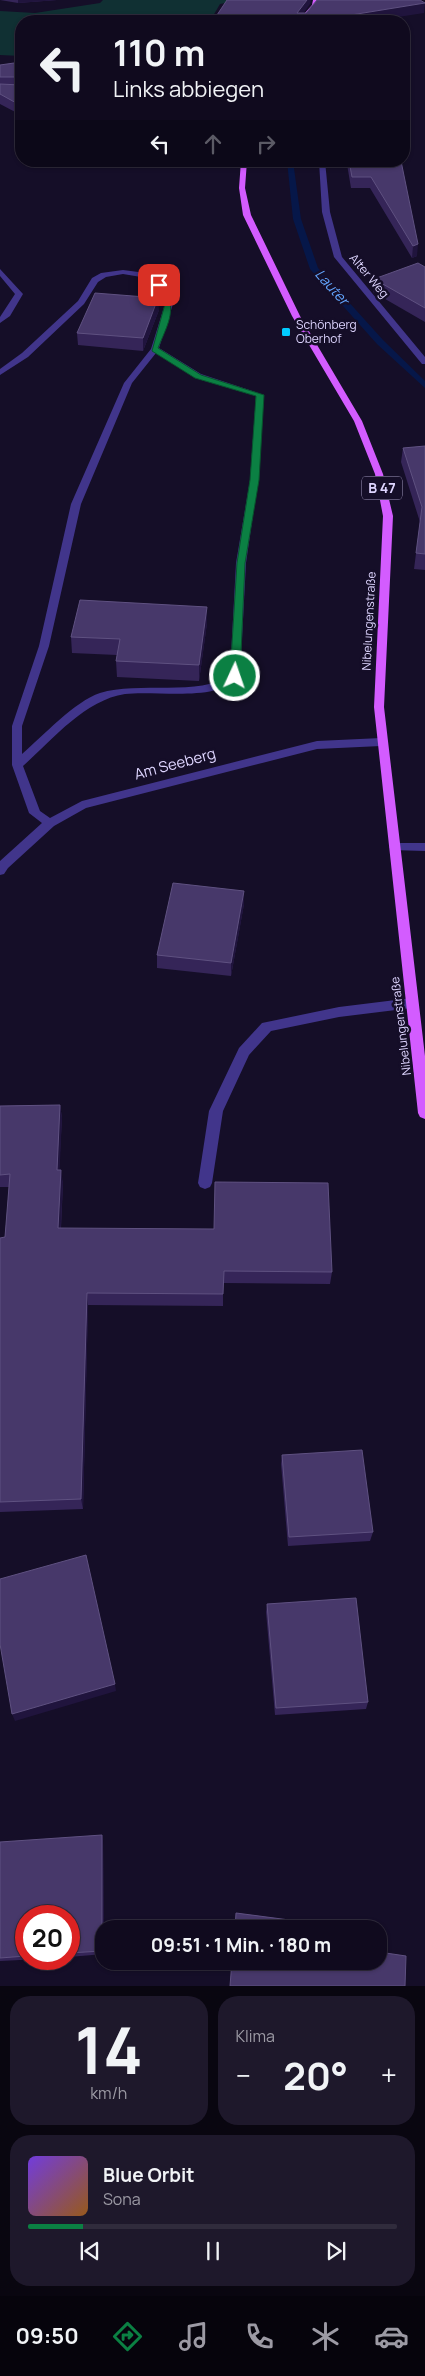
<!DOCTYPE html>
<html lang="de">
<meta charset="utf-8">
<style>
body{margin:0;font-family:Manrope,sans-serif;background:#1e182b;color:#f1f3f6;height:100vh;display:flex;flex-direction:column;font-size:19px;white-space:nowrap}
*{box-sizing:border-box;margin:0}
p{font-size:16px;color:#9c9aa4}
.icon{flex:none;width:28px;height:28px;fill:none;stroke:currentColor;stroke-width:2;stroke-linecap:round;stroke-linejoin:round}
.map{position:relative;height:1986px;overflow:hidden}
.side{display:flex;flex-direction:column;gap:10px;padding:10px;background:#090610;flex:1}
.side>*{flex:none}
.hud{position:absolute;left:15px;top:15px;width:395px;height:152px;border-radius:20px;box-shadow:0 1px 4px #0004,0 0 0 1px #302b3c;background:#100a1e;color:#f1f3f6;overflow:hidden}
.speed{position:absolute;left:15px;top:1905px;display:flex;gap:10px;font-size:25px;font-weight:700;text-align:center}
.speed>*{display:grid;place-content:center;width:65px;height:65px;border-radius:50%;background:#100a1e;box-shadow:0 1px 4px #0004,0 0 0 1px #302b3c;line-height:1}
.speed .limit{border:8px solid #d22;background:#fff;color:#111}
.pin{position:absolute;display:grid;place-items:center;width:42px;height:42px;color:#fff;margin:-21px;border-radius:10px;box-shadow:0 2px 8px #0006}
.me{position:absolute;width:55px;margin:-28px;rotate:3deg;stroke-linejoin:round;filter:drop-shadow(0 0 4px #0008)}
.turn{display:flex;align-items:center;gap:18px;height:105px;padding:0 15px;font-size:22px}
.turn .icon{width:65px;height:65px;stroke-width:2.5}
.turn b{display:block;font-size:35px;line-height:42px}
.lanes{display:flex;align-items:center;height:48px;padding:0 15px;background:#0003;justify-content:center;gap:25px;direction:ltr}
.lanes .off{opacity:.35}
.big{font-size:38px;font-weight:700;line-height:1.1}
.side .widget{flex:1;display:flex;flex-direction:column;justify-content:center;gap:8px;min-width:0;padding:0 18px;border-radius:20px;background:#1e182b}
.side .dial{align-items:center;gap:0}
.dial b{font-size:65px;line-height:1}
.song{display:flex;align-items:center;gap:15px}
.cover{width:60px;height:60px;border-radius:8px;background:linear-gradient(135deg,hsl(260 70% 55%),hsl(30 70% 35%))}
.played{height:5px;border-radius:2px;background:linear-gradient(90deg,#0b8043 15%,#302b3c 15%)}
.keys{display:flex;justify-content:space-around;direction:ltr}
.heat{display:flex;justify-content:space-between;align-items:center;font-size:28px;direction:ltr}
.side .tiles{flex:1;display:grid;gap:10px;grid-template-columns:1fr 1fr}
.widget:last-child{grid-column:span 2}
.trip{position:absolute;left:95px;top:1920px;width:292px;height:50px;border-radius:20px;background:#100a1e;box-shadow:0 1px 4px #0004,0 0 0 1px #302b3c;font-weight:700;line-height:50px;text-align:center}
.tab-bar{display:flex;height:80px;justify-content:space-around;align-items:center;background:#06040c;color:#9c9aa4}
.tab-bar .icon{width:35px;height:35px}
.tab-bar .on{color:#0b8043}
.tab-bar b{font-size:22px;color:#f1f3f6}
.map>svg:first-child{display:block}
.green{fill:#103033}
.lines{fill:none;stroke-linecap:round;stroke-linejoin:round}
.stream{fill:#061749;fill-rule:evenodd}
.minor{fill:#41358b;fill-rule:evenodd}
.major{fill:#d35cff;fill-rule:evenodd}
.wall{fill:#352558}
.shaded-wall{fill:#20143d}
.building{fill:#47386a;stroke:#5f5181}
.route{fill:#0b8043;stroke:#07532c}
.poi-dot{fill:#01cbff;stroke:#150e28;stroke-width:2}
.labels{text-anchor:middle;stroke-width:5;stroke-linejoin:round;paint-order:stroke}
.far-street-label{font-size:12px;fill:#ded5ff;stroke:#150e28}
.far-poi-label{font-size:12px;fill:#ded5ff;stroke:#150e28;text-anchor:start}
.far-water-label{font-size:14px;font-style:italic;fill:#63a6ff;stroke:#150e28}
.shield{fill:#150e28;stroke:#a299be;stroke-width:1}
.shield-label{font-size:14px;font-weight:bold;fill:#ded5ff}
.street-label{font-size:15px;fill:#ded5ff;stroke:#150e28}
</style>
<div class="map">
<svg width="425" height="1986" viewBox="0 0 425 1986">
<rect width="100%" height="100%" fill="#150e28"/>
<!-- green -->
<path class="green" d="M103,0H241L220,4L210,21H21V56L0,55V11L35,13L100,3Z"/>
<g class="lines">
<!-- stream -->
<path class="stream" d="M287,161H293L301,219L318,268L383,340L425,381V388L377,344L310,269L293,219Z"/>
<!-- minor -->
<path class="minor" d="M319,161H325L330,212L342,257L425,357V364H422L334,257L322,212Z
M0,269L23,294L10,316L0,323V317L15,294L0,276Z
M123,270L146,273L158,279L170,295L173,304L159,348L201,374L264,395L258,480L246,563L240,676C219,703 157,690 125,694C85,700 52,740 23,766L40,811L50,818L82,801L317,741L381,738L386,742L381,746L317,749L86,808L54,826L8,868L4,874L0,875V861L42,823L29,813L12,765V726L39,646L71,504L124,383L151,349L165,304L162,295L152,283L141,277L123,274L106,277L98,282L84,304L28,357L0,375V369L22,353L78,301L92,278L101,273ZM156,353L195,378L256,396L250,480L236,563L230,675C200,697 138,681 100,693C75,701 43,736 22,754V726L49,646L81,504L132,383Z
M395,843H425V851L391,850L389,847L391,844Z
M412,998L416,1000L418,1003L416,1006L412,1008L339,1017L271,1031L249,1055L223,1111L212,1183L210,1187L205,1189L200,1187L198,1183L209,1111L239,1048L262,1023L339,1007Z"/>
<!-- major -->
<path class="major" d="M313,0H319L317,6L304,21H298L312,5Z
M241,161H247L245,188L251,215L300,316L362,421L383,474L393,516L384,707L425,1056V1119L420,1117L418,1113L374,707L383,516L375,474L354,421L292,316L243,215L239,188Z"/>
</g>
<!-- wall -->
<path class="wall" d="M0,0H57L18,3Z
M21,62V114H19L0,104V65Z
M335,161H401L417,256L412,258L370,188H351L347,164H336Z
M425,267V322L373,292L374,279Z
M159,310L143,351L78,345L77,333Z
M425,446V570L414,569L420,522L401,462L403,448Z
M207,623L199,681L117,677L116,661L117,655L72,653L71,637Z
M244,904L231,976L157,968V955Z
M60,1105L62,1118L59,1170L63,1183L61,1228L332,1272L330,1284L223,1283V1306L88,1305L83,1509L0,1512V1238L5,1237L9,1187H0V1106Z
M282,1455L373,1532L370,1541L288,1546L281,1464Z
M267,1604L368,1702L366,1709L275,1715L266,1612Z
M103,1840L104,1954L69,1957V1916H26V1959H40L0,1961V1842Z"/>
<!-- shaded-wall -->
<path class="shaded-wall" d="M18,0H57L18,3Z
M307,0H311L310,4L298,21L297,13Z
M425,3L424,13L372,21H314Z
M418,244L417,256L412,258L413,246Z
M158,298L159,310L143,351V338Z
M207,607V623L199,681V665Z
M244,891V904L231,976V963Z
M60,1105L62,1118L59,1183L57,1170Z
M61,1170L63,1183L60,1240L58,1228Z
M87,1293L88,1305L83,1509L81,1499Z
M115,1684L116,1691L15,1721L12,1714Z
M102,1835L103,1840L104,1954L102,1951Z"/>
<!-- building -->
<path class="building" d="M227,0H307L297,13H306L317,0H420L425,3L314,21H213Z
M21,62V81L20,77H0V65Z
M0,84L20,85L21,84V104H18L0,94Z
M349,161H401L418,244L413,246L371,177H352Z
M418,263L425,267V308L374,279Z
M95,293L158,298L143,338L77,333Z
M425,446V554L416,553L422,507L403,448Z
M80,600L207,607L199,665L116,661L120,639L71,637Z
M173,883L244,891L231,963L157,955Z
M60,1105L57,1170H61L58,1228L214,1229L215,1182L328,1183L332,1272L224,1271L223,1294L87,1293L81,1499L0,1502V1238L5,1237L10,1174L0,1175V1106Z
M362,1450L373,1532L289,1537L282,1455Z
M86,1555L115,1684L12,1714L0,1644V1579Z
M356,1598L368,1702L276,1708L267,1604Z
M102,1835V1951L69,1953V1916H26V1956L0,1958V1842Z
M236,1913L297,1921V1929H235Z
M379,1952L406,1956L405,1986H230L232,1961H379Z"/>
<!-- route -->
<path class="route" d="M156,283H161C179,308 168,323 158,348L201,375L264,395L259,480L245,563L240,676L235,679L230,676L237,563L250,480L256,396L195,378L152,351L165,304Z"/>
<!-- markers -->
<rect class="poi-dot" x="281" y="327" width="10" height="10" rx="2.5"/>
<g class="labels">
<!-- far-street labels -->
<g class="far-street-label">
<text transform="translate(369 276) rotate(50)" y="4">Alter Weg</text>
<text transform="translate(369 621) rotate(-87)" y="4">Nibelungenstraße</text>
<text transform="translate(401 1026) rotate(-97)" y="4">Nibelungenstraße</text>
</g>
<!-- far-poi labels -->
<g class="far-poi-label">
<text x="296" y="329">Schönberg<tspan x="296" dy="14">Oberhof</tspan></text>
</g>
<!-- far-water labels -->
<g class="far-water-label">
<text transform="translate(332 287) rotate(48)" y="5">Lauter</text>
</g>
<!-- shield labels -->
<rect class="shield" x="362" y="476.5" width="40" height="23" rx="4"/>
<g class="shield-label">
<text x="382" y="493">B 47</text>
</g>
<!-- street labels -->
<g class="street-label">
<text transform="translate(175 764) rotate(-15)" y="5">Am Seeberg</text>
</g>
</g>
</svg>
<div class="speed"><div class="limit">20</div></div>
<div class="pin" style="left:159px;top:285px;background:#d93025"><svg class="icon" aria-label="arrive" viewBox="0 0 24 24"><path d="M6 21V4h12l-3 4 3 4H6"/></svg></div>
<svg class="me" style="left:235px;top:676px" viewBox="-20 -20 40 40"><circle r="17" fill="#0b8043" stroke="#fff" stroke-width="3"/><path d="M0-11L8 9 0 5-8 9z" fill="#fff"/></svg>
<div class="trip">09:51 · 1 Min. · 180 m</div>
<div class="hud">
<div class="turn"><svg class="icon" aria-label="left" viewBox="0 0 24 24"><path d="M17 20v-9H6M10 6l-5 5 5 5"/></svg><div><b>110 m</b>Links abbiegen</div></div>
<div class="lanes"><svg class="icon" aria-label="left" viewBox="0 0 24 24"><path d="M17 20v-9H6M10 6l-5 5 5 5"/></svg><svg class="icon off" aria-label="ahead" viewBox="0 0 24 24"><path d="M12 20V5M6 11l6-6 6 6"/></svg><svg class="icon off" aria-label="right" viewBox="0 0 24 24"><path d="M7 20v-9h11M14 6l5 5-5 5"/></svg></div>
</div>
</div>
<section class="side">
<div class="tiles">
<div class="widget dial"><b>14</b><p>km/h</p></div>
<div class="widget"><p>Klima</p>
<div class="heat"><a>−</a><b class="big">20°</b><a>+</a></div>
</div>
<div class="widget">
<div class="song"><i class="cover"></i><div><b>Blue Orbit</b><p>Sona</p></div></div>
<div class="played"></div>
<div class="keys"><svg class="icon" aria-label="previous" viewBox="0 0 24 24"><path d="M18 5L8 12l10 7zM5 5v14"/></svg><svg class="icon" aria-label="pause" viewBox="0 0 24 24"><path d="M8 5v14M16 5v14"/></svg><svg class="icon" aria-label="next" viewBox="0 0 24 24"><path d="M6 5l10 7-10 7zM19 5v14"/></svg></div>
</div>
</div>
</section>
<nav class="tab-bar">
<b>09:50</b>
<svg class="icon on" aria-label="directions" viewBox="0 0 24 24"><path d="M12 3l9 9-9 9-9-9zM9 14v-3h6M13 9l2 2-2 2"/></svg>
<svg class="icon" aria-label="music" viewBox="0 0 24 24"><path d="M9 18V5l10-2v13"/><circle cx="6" cy="18" r="3"/><circle cx="16" cy="16" r="3"/></svg>
<svg class="icon" aria-label="phone" viewBox="0 0 24 24"><path d="M5 4h4l2 5-3 2q2 4 5 5l2-3 5 2v4C11 20 4 13 5 4z"/></svg>
<svg class="icon" aria-label="climate" viewBox="0 0 24 24"><path d="M12 3v18M4 7l16 10M4 17L20 7"/></svg>
<svg class="icon" aria-label="car" viewBox="0 0 24 24"><path d="M5 17H2v-5l4-1 3-4h7l3 4 3 1v5h-3M9 17h6M6 11h13"/><circle cx="7" cy="17" r="2"/><circle cx="17" cy="17" r="2"/></svg>
</nav>
